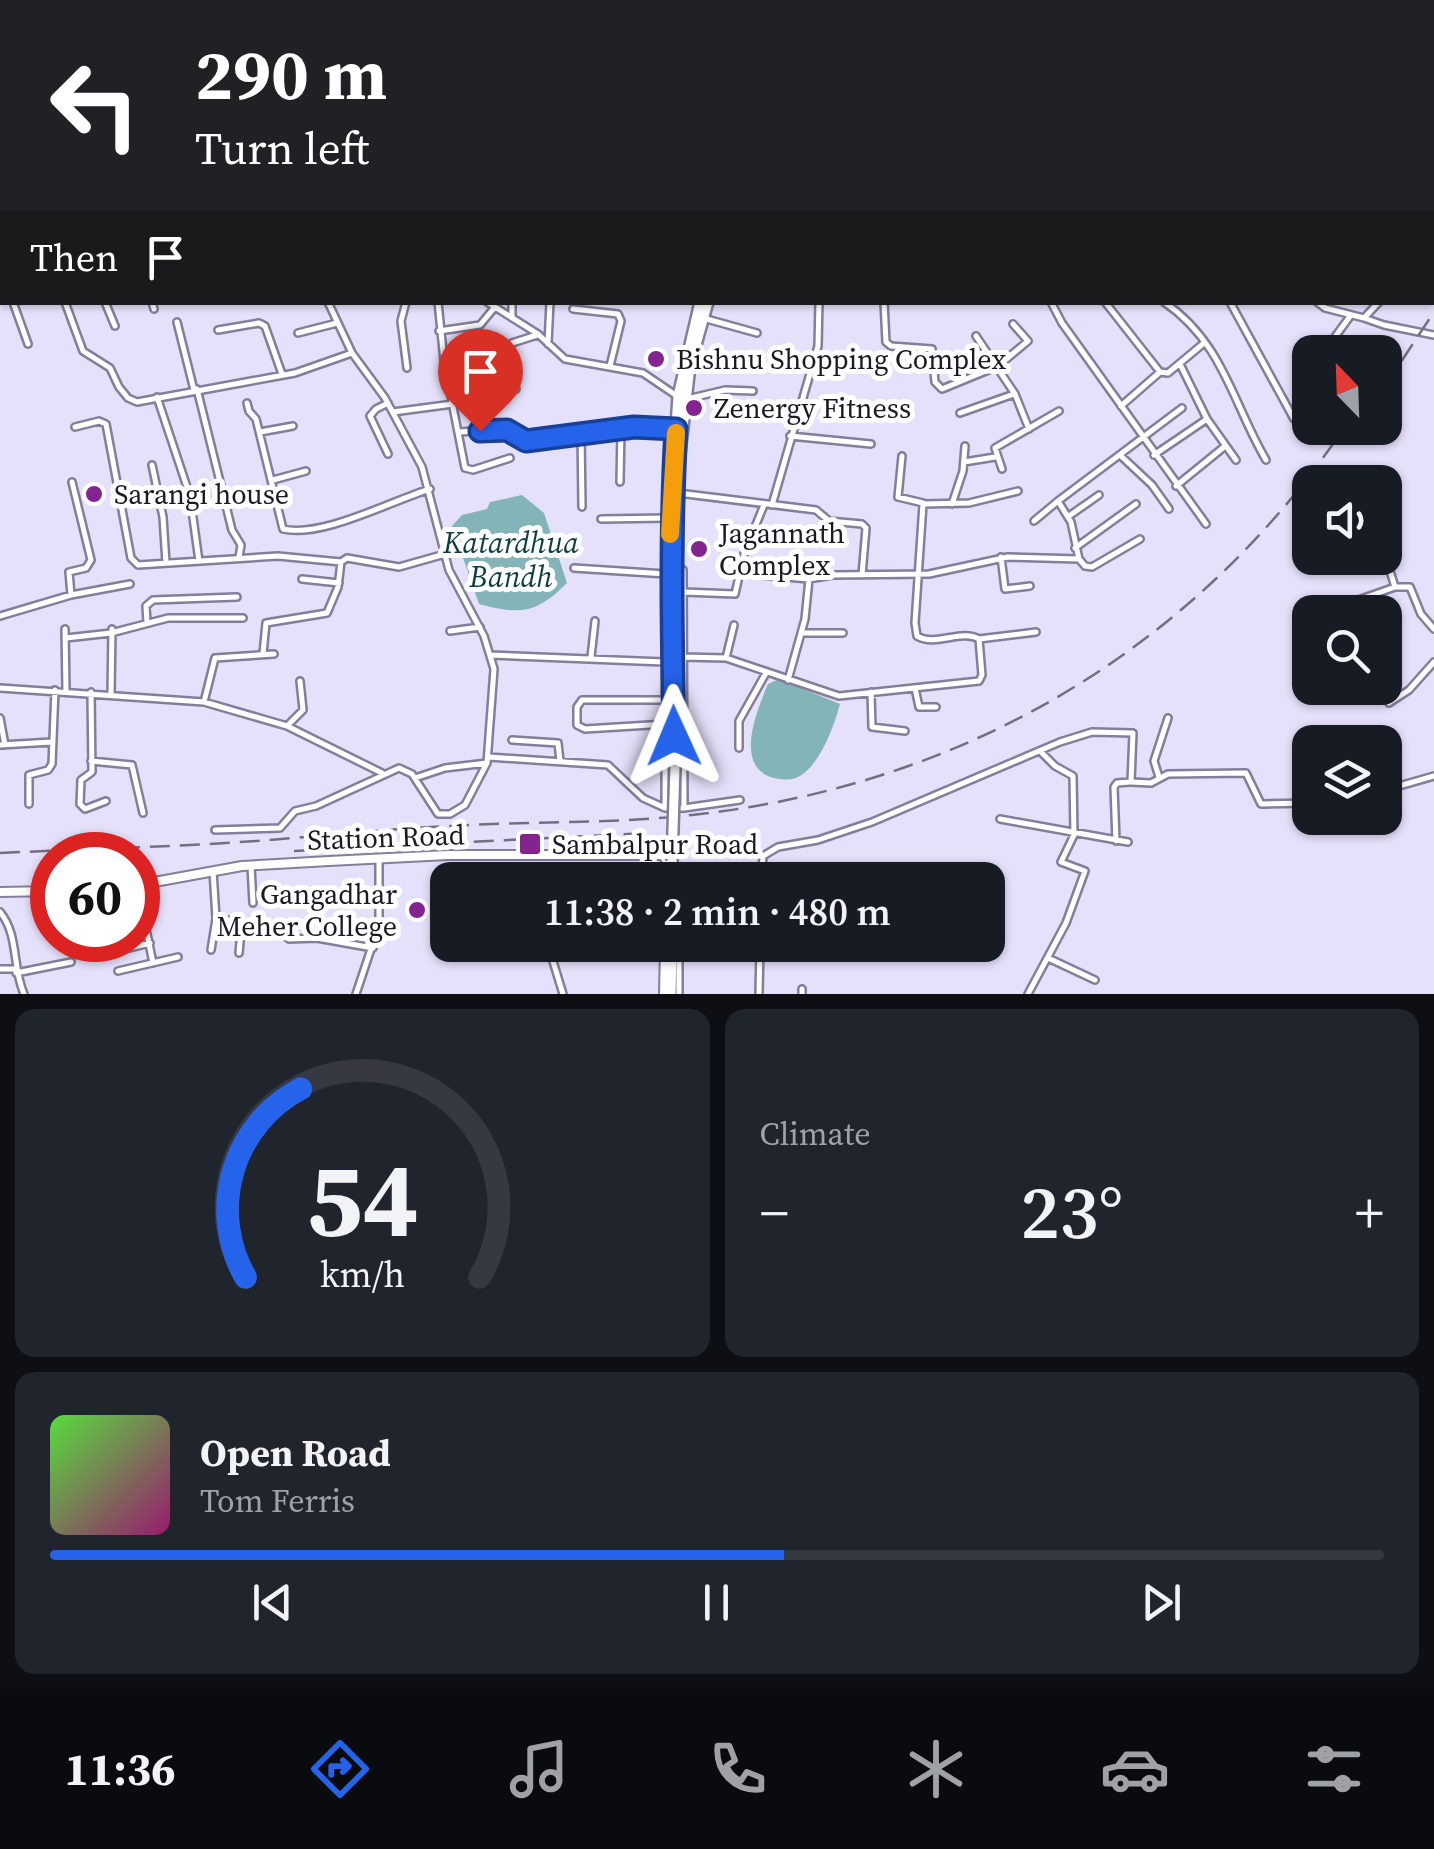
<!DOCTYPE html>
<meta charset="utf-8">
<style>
body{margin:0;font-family:"Source Serif 4",serif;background:#20242c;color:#f1f3f6;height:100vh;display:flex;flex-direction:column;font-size:38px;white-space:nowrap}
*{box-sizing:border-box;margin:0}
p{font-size:32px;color:#9ea1a6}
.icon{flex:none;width:55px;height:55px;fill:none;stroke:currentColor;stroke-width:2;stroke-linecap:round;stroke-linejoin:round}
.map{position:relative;height:994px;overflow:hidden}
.panel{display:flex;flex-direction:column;gap:15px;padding:15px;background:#0d0f14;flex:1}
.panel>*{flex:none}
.top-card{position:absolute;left:0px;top:0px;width:1435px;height:305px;box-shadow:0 2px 8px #0004;background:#202124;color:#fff;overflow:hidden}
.needle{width:65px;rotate:337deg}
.controls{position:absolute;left:1292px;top:335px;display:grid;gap:20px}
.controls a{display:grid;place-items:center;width:110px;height:110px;border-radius:20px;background:#171b24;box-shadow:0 2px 8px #0004;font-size:50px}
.speed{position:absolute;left:30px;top:832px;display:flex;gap:20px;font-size:50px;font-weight:700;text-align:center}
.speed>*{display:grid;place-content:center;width:130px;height:130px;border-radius:50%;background:#171b24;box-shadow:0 2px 8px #0004;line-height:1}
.speed .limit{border:15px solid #d22;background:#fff;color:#111}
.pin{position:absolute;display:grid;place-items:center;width:85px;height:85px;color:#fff;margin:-102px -42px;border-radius:50% 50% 50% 0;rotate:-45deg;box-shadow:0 0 10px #0007}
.pin .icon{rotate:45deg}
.me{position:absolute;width:110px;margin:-55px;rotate:359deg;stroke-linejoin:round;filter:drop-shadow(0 0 8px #0008)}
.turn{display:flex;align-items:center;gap:35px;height:210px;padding:0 30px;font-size:45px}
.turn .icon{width:130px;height:130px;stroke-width:2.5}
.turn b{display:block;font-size:70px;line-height:85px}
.then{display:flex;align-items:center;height:95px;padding:0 30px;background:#0003;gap:20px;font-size:38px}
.big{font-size:75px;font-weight:600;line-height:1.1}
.panel .widget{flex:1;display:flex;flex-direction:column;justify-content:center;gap:15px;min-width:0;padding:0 35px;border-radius:20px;background:#20242c}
.panel .dial{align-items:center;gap:0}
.dial svg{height:260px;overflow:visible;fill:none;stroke:#363941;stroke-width:7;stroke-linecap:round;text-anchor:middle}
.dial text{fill:#f1f3f6;stroke:none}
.song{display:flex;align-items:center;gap:30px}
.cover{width:120px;height:120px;border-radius:15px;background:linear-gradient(135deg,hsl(110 70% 55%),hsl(320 70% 35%))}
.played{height:10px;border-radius:5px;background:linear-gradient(90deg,#2563eb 55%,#363941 55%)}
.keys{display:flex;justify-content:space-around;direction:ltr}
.heat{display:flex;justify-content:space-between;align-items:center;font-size:55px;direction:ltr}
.panel .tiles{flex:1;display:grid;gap:15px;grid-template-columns:1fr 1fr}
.widget:last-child{grid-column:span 2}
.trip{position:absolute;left:430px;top:862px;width:575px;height:100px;border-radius:20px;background:#171b24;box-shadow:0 2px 8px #0004;font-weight:600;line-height:100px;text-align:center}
.menu{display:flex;height:160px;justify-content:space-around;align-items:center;background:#090b0e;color:#9ea1a6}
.menu .icon{width:70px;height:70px}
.menu .current{color:#2563eb}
.menu b{font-size:45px;color:#f1f3f6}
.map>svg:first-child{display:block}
.forest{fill:#8eb096}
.water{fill:#83b4b7}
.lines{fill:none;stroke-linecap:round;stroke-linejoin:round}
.minor-casing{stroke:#847e9b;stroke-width:10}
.tertiary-casing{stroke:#847e9b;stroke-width:12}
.primary-casing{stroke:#847e9b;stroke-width:14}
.minor{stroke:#fff;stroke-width:5}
.tertiary{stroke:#fff;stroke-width:8}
.primary{stroke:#fff;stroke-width:9}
.rail{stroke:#736f81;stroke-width:2.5;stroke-dasharray:20 10;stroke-linecap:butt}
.primary-bridge-casing{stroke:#847e9b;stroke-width:14;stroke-linecap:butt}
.primary-bridge{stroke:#fff;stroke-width:9}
.route-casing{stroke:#184099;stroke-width:25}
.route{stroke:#2563eb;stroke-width:18}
.slow{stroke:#f59e0b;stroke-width:18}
.poi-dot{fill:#83248f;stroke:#fff;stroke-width:4}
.labels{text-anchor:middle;stroke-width:10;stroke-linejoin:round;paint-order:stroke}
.poi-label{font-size:28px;fill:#1c1925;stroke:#fff;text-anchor:start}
.street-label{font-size:28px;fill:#1c1925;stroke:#fff}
.water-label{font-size:30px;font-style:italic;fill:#0f3e41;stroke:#fff}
</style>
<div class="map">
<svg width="1434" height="994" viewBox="0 0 1434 994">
<rect width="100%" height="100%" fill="#e6e1fb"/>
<!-- forest -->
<path class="forest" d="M246,0H675L674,2Z"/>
<!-- water -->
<path class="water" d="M522,495L544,513L567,583C536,614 520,615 479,604L452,526L462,515L487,509L490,502Z
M779,679L840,704C834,726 820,766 798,777C790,781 777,780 768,776C735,761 758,708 768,684Z"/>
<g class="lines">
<defs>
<path id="minor" d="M101,0V2
M174,0L175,2
M234,0L235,2
M1194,0V2
M1238,0V2
M1146,2L1147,0
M1154,2H1156
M1217,2V0
M1275,2L1276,0
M1335,2L1337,0
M0,122L2,129
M0,148L2,147
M0,187L2,186
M0,265L2,264
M13,302L28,344
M65,302L83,351L110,368L119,387L128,398L137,402L295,373L352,353
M105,302L115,326
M152,302L154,309
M406,302L401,321L407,368
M438,302L444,361L465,468L473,470L510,458
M487,302L538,334L565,359L643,373L677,396
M512,302V318
M884,302L886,342L891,346L932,349L935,382L942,389L998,366L1028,341
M1051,302L1062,323L1206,524
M1105,302L1160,372L1168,373L1204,343
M1164,302C1223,342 1233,404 1266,460
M1230,302L1294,419
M1317,302L1325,308L1364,318L1379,302
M573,309L618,314L621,321L610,366
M703,318L757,333
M1364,318L1384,325L1434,335
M177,322L194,390
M1013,324L1028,341
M218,330L259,323L265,326L282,374
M439,331L480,325L495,307
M298,333L337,323
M976,336L1015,394L1029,429
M512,343L537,335
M548,344L550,302
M1324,352L1351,315
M1180,364L1207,419L1236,460
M1306,378L1310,373
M197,389L232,530L241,545L239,557
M449,391L516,389
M157,397L190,496L199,561
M687,399L725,390L753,391
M247,403L249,411L256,419L283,529C322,538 391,501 430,489
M388,403L376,409L370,416L388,454
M1121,406L1160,372
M393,412L453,404
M960,413L1014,394
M75,427L99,421L106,424L131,558L138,565L278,556L341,562L347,558L399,567L445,554
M260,432L293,426
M459,432L502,429L526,441L634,427L676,429
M581,432L582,507
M790,436L871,444
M1154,455L1207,419
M902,456L898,497L923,503
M1121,456L1152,485L1169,509
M964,462L995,457
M152,465L163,517L166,563
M1002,469L995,448L1059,411
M273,480L306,471
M620,482L621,430
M1176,486L1224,447
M1018,491L969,503L923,504L915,623L917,636C935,647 961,629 979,639L1036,632
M678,493L816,510L829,521L862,524L866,528L862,575
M952,504L963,471L965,446
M772,505L818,346L819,302
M1069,516L1099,495
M601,519L668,518
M1034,521L1058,501
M1075,548L1136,504
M1385,555L1395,587H1410L1421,614L1434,629
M1001,557L1005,589L1030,586
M1079,559L1071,522L1058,501L1182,408
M574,568L666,574
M674,568L683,570L684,808H665L666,574Z
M739,573L809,579L805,619L788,680
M302,579L339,583
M809,579L832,575L929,574L1008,557L1079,559L1085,566L1092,567L1140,539
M684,592L735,594L744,554L764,505
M71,595L69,572L86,568L91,560L72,482
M1330,610L1395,587
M0,616L71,595L130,584
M147,623L146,606L153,600L237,597
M65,629L66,691
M450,631L480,627
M801,633H843
M66,638L111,633L168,618H243
M263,654L266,623L327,613L338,587L341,562
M491,655L664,662
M591,657L595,621
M683,657L726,658L839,696L979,681L982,675L979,639
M726,658L734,625
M0,688L204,702L287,726L382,773
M915,688L919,707H936
M91,692L92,772L81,780L80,804L85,809L106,801
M871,692L872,727L905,731
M111,694L112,629
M665,700H582L577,707V725L585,729L666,724
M204,702L215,658L274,654
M1389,703L1409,690L1434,662
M0,718L5,745
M287,726L303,710L300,681
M512,740L558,743L560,761
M0,745L52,742
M739,748V721L766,673
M489,757L608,765L643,798L665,808
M91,761L132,765L143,813
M1159,777L1154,761L1168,718
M415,778L445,768L487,763
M1385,790L1434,776
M29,804V775L48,770L52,764L55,690
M684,808L740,800
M1000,819L1128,842
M215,830L280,828L295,811L316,806L399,768L412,774L438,814H450L465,805L487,763L494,669L484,636L449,570L422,467L385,398L352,353L328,302
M1116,841L1114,787L1117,783L1130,782
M251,866L253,903
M213,871L216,918L279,930L289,939L317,938L373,948
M679,880V874
M761,880L763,856L778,847L818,840L872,822L1060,742L1092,732L1133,733L1131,782L1151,783L1168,774L1246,773L1261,804L1310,803
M138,890L153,963
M0,912C19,935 12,967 24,994
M548,945L563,994
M211,950L216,919
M239,953L242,921
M101,955L150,943
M1048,958L1095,980
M0,969H15
M118,971L178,957
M16,973L71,962
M802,989V994
M356,994L379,925V860
M679,994V945
M759,994L760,945
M1028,994L1066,923L1085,871L1061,862L1074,835L1073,776L1055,766L1041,752"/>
<path id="tertiary" d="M138,885L242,866L329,861L448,855H662L666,859V880
M0,892L52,891
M664,994L665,945"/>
<path id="primary" d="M799,2V0
M806,2V0
M679,462L690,366L708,302
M673,541L678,497
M675,766L674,568L669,531L678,396L700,302
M672,880V861
M671,994L672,945"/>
</defs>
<!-- minor casing -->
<use href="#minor" class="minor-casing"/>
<!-- tertiary casing -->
<use href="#tertiary" class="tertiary-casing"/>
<!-- primary casing -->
<use href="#primary" class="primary-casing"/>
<!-- minor -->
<use href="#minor" class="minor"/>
<!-- tertiary -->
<use href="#tertiary" class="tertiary"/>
<!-- primary -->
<use href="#primary" class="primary"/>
<!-- rail -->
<path class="rail" d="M1432,294L1434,292
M1385,386L1434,312
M294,851L648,833
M0,853C85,849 171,847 256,841C321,836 386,829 451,826C531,821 612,824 692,815C961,786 1193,651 1344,428"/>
<defs>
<path id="primary-bridge" d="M672,861L675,766"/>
</defs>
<!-- primary-bridge casing -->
<use href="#primary-bridge" class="primary-bridge-casing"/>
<!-- primary-bridge -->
<use href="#primary-bridge" class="primary-bridge"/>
</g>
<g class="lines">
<defs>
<path id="route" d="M480,431L507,430L526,441L634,427L676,429C670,531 672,633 674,736"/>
</defs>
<!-- route casing -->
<use href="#route" class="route-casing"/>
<!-- route -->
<use href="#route" class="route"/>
<!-- slow -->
<path class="slow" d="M670,534L676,433"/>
</g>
<!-- markers -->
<g class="poi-dot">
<circle cx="656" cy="359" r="10"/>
<circle cx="694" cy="408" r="10"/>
<circle cx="94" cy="494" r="10"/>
<circle cx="699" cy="549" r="10"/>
<rect x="518" y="832" width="24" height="24" rx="5"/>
<circle cx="417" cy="910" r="10"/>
</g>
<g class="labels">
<!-- poi labels -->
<g class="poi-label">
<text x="676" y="369">Bishnu Shopping Complex</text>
<text x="714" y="418">Zenergy Fitness</text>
<text x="114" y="504">Sarangi house</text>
<text x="719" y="543">Jagannath<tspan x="719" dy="32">Complex</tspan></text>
<text x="552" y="854">Sambalpur Road</text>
<text x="397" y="904" text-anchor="end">Gangadhar<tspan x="397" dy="32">Meher College</tspan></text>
</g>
<!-- street labels -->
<g class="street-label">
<text transform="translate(386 837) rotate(-2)" y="10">Station Road</text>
</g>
<!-- water labels -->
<g class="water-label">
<text x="511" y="553">Katardhua<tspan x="511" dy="34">Bandh</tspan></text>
</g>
</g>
</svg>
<div class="controls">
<a><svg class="needle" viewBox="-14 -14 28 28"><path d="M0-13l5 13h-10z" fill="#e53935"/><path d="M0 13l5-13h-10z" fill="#9ea1a6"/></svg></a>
<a><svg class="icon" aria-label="sound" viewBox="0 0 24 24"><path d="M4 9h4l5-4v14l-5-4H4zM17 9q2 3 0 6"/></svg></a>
<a><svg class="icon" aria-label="search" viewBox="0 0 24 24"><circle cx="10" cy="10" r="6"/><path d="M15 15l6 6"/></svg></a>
<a><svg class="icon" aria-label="layers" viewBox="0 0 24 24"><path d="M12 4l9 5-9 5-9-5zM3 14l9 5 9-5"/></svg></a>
</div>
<div class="speed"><div class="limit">60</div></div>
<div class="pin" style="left:480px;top:431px;background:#d93025"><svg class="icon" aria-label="arrive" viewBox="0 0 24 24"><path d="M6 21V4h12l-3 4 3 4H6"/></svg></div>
<svg class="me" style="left:674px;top:736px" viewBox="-20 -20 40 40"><path d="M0-17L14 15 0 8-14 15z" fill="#2563eb" stroke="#fff" stroke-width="4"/></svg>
<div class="trip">11:38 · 2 min · 480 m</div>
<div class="top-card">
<div class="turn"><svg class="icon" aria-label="left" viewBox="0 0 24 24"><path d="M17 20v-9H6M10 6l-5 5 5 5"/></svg><div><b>290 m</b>Turn left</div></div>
<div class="then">Then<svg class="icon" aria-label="arrive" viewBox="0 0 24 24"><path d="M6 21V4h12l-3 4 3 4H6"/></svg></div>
</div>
</div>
<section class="panel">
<div class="tiles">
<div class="widget dial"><svg viewBox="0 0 100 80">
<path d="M14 69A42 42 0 1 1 86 69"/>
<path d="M14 69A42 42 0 0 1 31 11" stroke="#2563eb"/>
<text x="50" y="56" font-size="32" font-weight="700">54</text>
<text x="50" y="72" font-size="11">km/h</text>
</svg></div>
<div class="widget"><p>Climate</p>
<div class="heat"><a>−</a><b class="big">23°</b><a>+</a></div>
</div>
<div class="widget">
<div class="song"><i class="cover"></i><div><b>Open Road</b><p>Tom Ferris</p></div></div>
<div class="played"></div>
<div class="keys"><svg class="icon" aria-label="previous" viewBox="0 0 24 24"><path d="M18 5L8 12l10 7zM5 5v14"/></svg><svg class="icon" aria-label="pause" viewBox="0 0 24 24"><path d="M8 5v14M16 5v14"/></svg><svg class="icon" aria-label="next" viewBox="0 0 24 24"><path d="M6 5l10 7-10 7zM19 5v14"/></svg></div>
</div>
</div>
</section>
<nav class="menu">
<b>11:36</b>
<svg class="icon current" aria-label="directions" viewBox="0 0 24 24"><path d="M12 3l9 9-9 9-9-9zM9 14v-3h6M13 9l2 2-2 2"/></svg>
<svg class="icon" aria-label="music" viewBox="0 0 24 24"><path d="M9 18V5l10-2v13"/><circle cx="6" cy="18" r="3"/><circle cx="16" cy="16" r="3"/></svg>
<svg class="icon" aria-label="phone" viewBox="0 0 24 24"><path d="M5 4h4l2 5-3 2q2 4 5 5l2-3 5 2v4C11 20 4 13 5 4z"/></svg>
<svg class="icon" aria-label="climate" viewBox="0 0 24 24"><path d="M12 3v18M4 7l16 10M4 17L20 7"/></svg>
<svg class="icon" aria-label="car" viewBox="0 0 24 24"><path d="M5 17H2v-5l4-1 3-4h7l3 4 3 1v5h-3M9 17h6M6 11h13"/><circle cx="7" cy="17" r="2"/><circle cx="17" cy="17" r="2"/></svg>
<svg class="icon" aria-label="filters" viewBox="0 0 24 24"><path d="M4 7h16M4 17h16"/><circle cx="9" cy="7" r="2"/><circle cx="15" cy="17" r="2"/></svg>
</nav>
